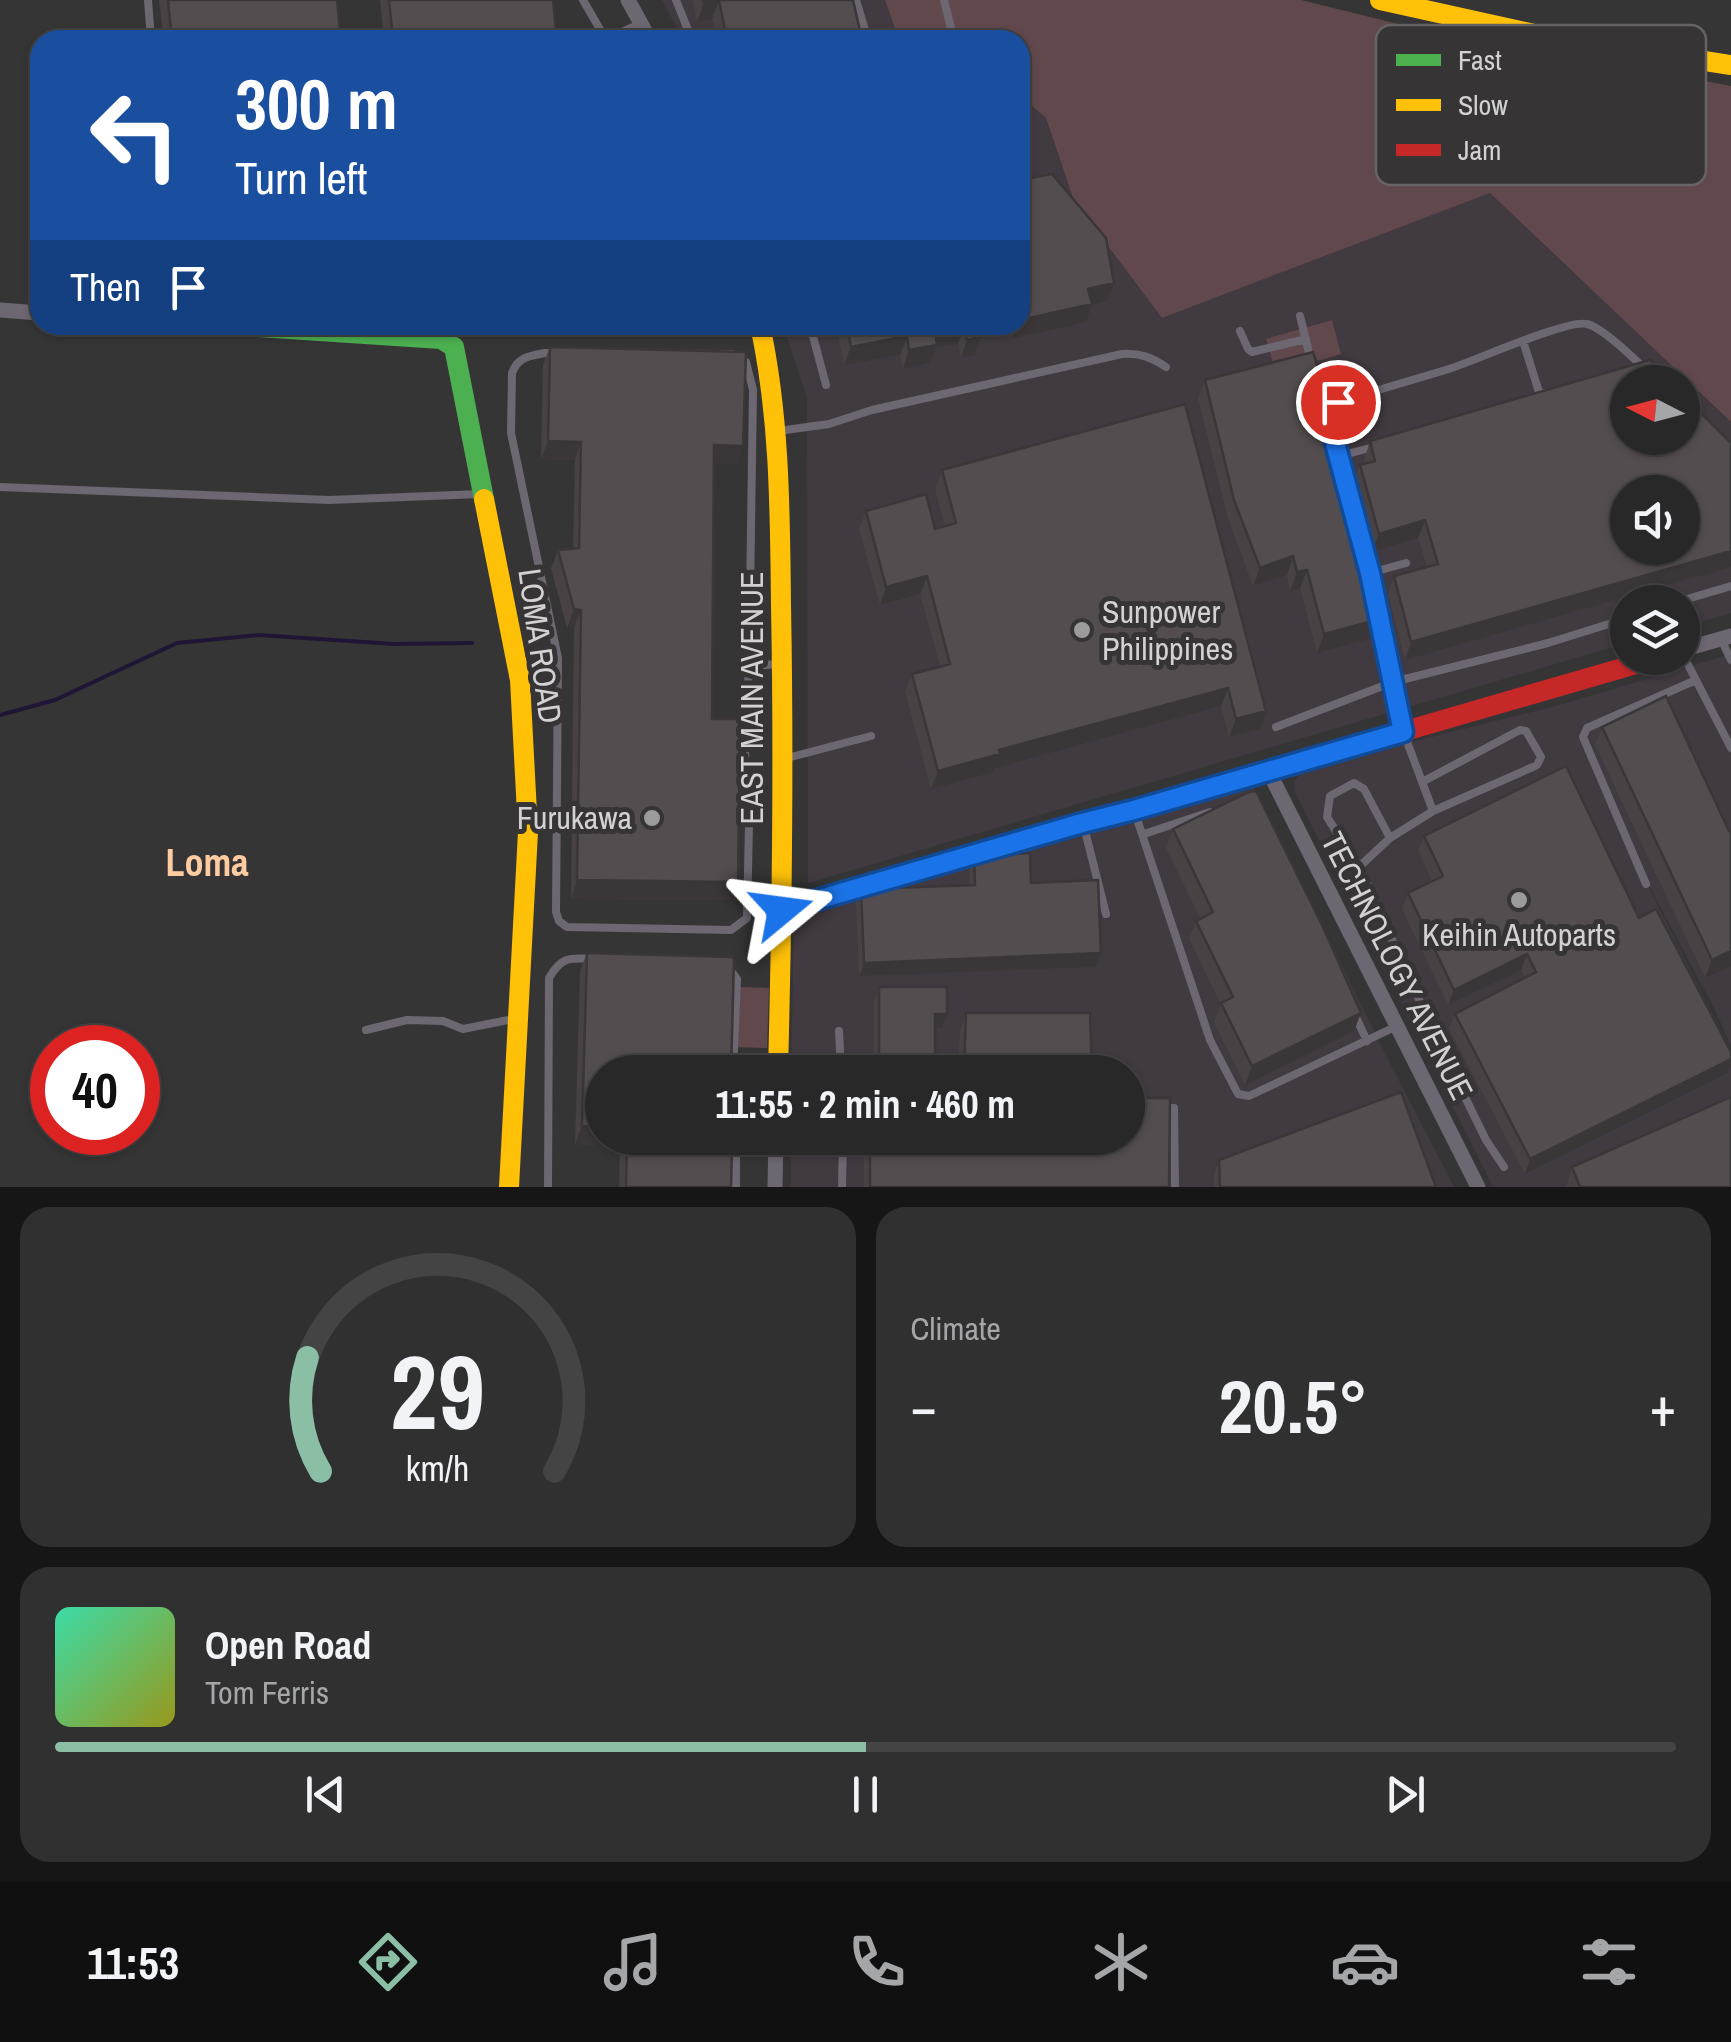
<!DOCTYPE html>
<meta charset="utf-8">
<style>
body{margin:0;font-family:"Archivo Narrow",sans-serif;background:#303030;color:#f1f3f6;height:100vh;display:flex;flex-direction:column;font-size:38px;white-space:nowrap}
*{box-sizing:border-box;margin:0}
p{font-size:32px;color:#a5a6a8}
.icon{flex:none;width:55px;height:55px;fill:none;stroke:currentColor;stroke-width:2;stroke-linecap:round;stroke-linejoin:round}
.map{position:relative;height:1187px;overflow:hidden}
.details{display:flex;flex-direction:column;gap:20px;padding:20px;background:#161616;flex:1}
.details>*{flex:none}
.banner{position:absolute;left:30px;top:30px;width:1000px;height:305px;border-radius:30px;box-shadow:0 2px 8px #0004,0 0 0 2px #444445;background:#1a4fa0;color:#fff;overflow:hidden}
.needle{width:65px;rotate:276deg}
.tools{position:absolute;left:1610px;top:365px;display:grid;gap:20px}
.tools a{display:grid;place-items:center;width:90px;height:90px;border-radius:50%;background:#282828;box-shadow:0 2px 8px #0004,0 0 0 2px #444445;font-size:50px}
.speed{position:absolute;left:30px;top:1025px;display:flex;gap:20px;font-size:50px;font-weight:700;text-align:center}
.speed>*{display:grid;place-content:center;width:130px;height:130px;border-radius:50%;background:#282828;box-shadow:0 2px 8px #0004,0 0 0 2px #444445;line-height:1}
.speed .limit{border:15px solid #d22;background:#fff;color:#111}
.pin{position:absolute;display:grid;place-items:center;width:85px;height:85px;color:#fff;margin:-42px;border:5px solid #fff;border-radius:50%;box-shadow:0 2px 10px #0007}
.me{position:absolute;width:110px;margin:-55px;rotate:74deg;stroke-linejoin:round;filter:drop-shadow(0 0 8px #0008)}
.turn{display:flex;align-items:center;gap:35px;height:210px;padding:0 40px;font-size:45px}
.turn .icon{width:130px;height:130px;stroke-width:2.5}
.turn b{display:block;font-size:70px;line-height:85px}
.then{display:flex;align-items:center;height:95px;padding:0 40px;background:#0003;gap:20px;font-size:38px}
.big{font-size:75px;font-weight:700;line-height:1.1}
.details .widget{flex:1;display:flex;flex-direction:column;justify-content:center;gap:15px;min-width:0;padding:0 35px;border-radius:30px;background:#303030}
.details .dial{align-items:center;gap:0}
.dial svg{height:260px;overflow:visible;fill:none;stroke:#444445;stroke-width:7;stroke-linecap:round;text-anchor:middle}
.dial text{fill:#f1f3f6;stroke:none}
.song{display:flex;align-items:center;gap:30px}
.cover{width:120px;height:120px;border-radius:15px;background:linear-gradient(135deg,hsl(160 70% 55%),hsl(60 70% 35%))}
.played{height:10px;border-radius:5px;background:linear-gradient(90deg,#8abfa5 50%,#444445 50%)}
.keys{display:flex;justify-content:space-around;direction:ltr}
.heat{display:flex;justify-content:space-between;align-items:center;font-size:55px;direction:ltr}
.details .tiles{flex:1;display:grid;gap:20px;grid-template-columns:1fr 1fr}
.widget:last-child{grid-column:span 2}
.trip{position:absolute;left:585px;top:1055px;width:560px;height:100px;border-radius:50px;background:#282828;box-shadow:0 2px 8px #0004,0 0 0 2px #444445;font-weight:700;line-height:100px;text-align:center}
.tabs{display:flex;height:160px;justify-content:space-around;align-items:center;background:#101010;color:#a5a6a8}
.tabs .icon{width:70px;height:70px}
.tabs .current{color:#8abfa5}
.tabs b{font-size:45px;color:#f1f3f6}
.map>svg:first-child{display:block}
.built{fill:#413a40;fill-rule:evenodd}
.green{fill:#61484c}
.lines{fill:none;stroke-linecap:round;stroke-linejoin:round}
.stream{stroke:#1f1535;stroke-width:4}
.lane{stroke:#6d6771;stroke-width:8}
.street{stroke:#6d6771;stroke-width:15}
.fast{stroke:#4caf50;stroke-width:20}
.slow{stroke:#ffc107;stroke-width:20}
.jam{stroke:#c62828;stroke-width:20}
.wall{fill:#484245}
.shaded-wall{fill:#3b3638}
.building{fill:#544d50;stroke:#3b3638;stroke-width:2.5;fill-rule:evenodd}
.route-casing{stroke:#114b97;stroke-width:25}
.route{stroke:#1a73e8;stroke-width:18}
.poi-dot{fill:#9c9b9c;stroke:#373436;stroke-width:4}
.labels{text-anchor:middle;stroke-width:10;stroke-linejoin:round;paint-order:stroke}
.poi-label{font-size:32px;fill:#d3d2d3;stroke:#373436;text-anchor:start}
.street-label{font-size:32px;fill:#d3d2d3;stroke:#373436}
.quarter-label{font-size:38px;font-weight:bold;fill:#ffcca2;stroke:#373436}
.key{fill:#373436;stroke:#666365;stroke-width:2.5}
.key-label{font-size:28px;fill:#d3d2d3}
</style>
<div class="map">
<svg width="1731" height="1187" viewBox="0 0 1731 1187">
<rect width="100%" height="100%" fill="#363536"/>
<!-- built -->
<path class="built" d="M662,0H885L899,40H683Z
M1020,96L1046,118L1074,201L1162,318L1490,193L1731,422V613L1683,627L1682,602H1628L1627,643L808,883L807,398L783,325H1020ZM1628,382H1682V438H1628ZM1628,492H1682V548H1628Z
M1731,654V1046L1715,1010L1620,831L1731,1050V1187H1493L1295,792L1294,782L1303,769L1556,706Z
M1254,788L1390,1063L1454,1187H791V1138H1128V1072H791L794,915Z"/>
<!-- green -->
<path class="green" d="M885,0H1301L1402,25L1731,86V422L1490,193L1162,318L1074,201L1046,118L1020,96V40H899Z
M1332,320L1341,354L1276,373L1266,339Z
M739,987L769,988L767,1048L737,1047Z"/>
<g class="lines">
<!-- stream -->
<path class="stream" d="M0,715L55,700L177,643L259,635L394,644L472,643"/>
<!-- lane -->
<path class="lane" d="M148,0L151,40
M583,0L605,38
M676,0L692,40
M856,0L868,40
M944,0L954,40
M604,40L640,24
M1300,316L1311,361
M810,325L826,385
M1240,331L1248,349L1252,352L1306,339
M1523,341L1539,392L1547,394
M545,353L732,354L746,362L753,390L749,666L745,753L749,824L747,918L731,930L567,927L559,921L556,912L558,658L511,433L512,373C518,357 529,356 545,353Z
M1328,415L1330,408L1338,402C1375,391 1412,380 1449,369C1474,361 1568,319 1587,324C1605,328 1645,369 1658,382
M778,431L829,424L872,410L1122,354C1140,353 1151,357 1166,367
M1339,456L1374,447
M0,487L329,500L480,494
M1364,549L1393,682L1548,643L1628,618
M1370,573L1406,563
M1677,602L1731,586
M1721,639L1731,660
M1682,653L1731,748
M749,666L779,664
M1276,727L1393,682L1403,731L1433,811
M787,758L871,736
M1135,813L1210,1040L1238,1094L1249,1096L1397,1026
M1083,823L1106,914
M1144,834L1210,812
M1390,838L1364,789L1354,783L1330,796L1327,817L1359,867L1442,1050L1486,1140L1504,1167
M1359,867L1390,838L1433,811L1533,767L1537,765L1541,757L1526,731L1520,730L1422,782
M1646,884L1583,737L1587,728L1696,680
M727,966L737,979L733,1072
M1354,1013L1367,1041
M366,1030L407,1020L443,1021L463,1029L513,1019
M839,1031L841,1072
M1163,1108H1174L1175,1187
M736,1138V1187
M736,1146L776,1143
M548,1187L549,978C562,956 570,958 593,959
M842,1187L843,1138"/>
<!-- street -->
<path class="street" d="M628,0L650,40
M0,310L40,313
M1682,650L1731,636
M1268,770L1478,1187
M775,1187L776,1138"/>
<!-- fast -->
<path class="fast" d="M227,325L441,339L454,347L484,499
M782,910L1298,762"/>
<!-- slow -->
<path class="slow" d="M1380,0L1539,35L1731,65
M760,325C780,418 780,512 781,606C784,761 782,917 778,1072
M484,499L520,680L528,832L509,1187"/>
<!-- jam -->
<path class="jam" d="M1298,762L1657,658"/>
</g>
<!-- wall -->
<path class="wall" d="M159,0H337L341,40H164Z
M380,0H553L557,40H384Z
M693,0H853L862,40H717L712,19L697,22Z
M1114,283L1107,301L1092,305L1086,322L1011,339L1007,325H1020Z
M828,325H989L987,331L980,332L981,337L975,355L961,358L958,344L936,348L930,363L903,369L900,355L844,365L837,330L829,332Z
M550,347L743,446L736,464L714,463L712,719L738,882L731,900L571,899L574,628H567L551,568L558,550L573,549L575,460L541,459L543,365Z
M1205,380L1365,563L1373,638L1317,653L1300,588L1290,591L1287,575L1253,586L1228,518L1198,398Z
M1683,395L1731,443V567L1405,660L1388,594L1394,576L1427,567L1418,538L1372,552L1353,483L1360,465L1365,463L1364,460L1370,441Z
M1185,404L1260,729L1229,737L1221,706L995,768L993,772L931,789L905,692L912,674L940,666L920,594L880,605L859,529L866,511L935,529L945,526L935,489L942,470Z
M1602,727L1731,966L1705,978L1595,745Z
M1173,829L1354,1031L1245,1085L1214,1022L1221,1004L1189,939L1196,921L1200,918L1166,848Z
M1424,836L1639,918L1731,1052V1065L1728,1073L1525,1174L1449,1029L1455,1014L1525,977L1521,970L1448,1005L1402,909L1408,893L1432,881L1418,851Z
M974,856L1031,883L1096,967L859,976L856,903L861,889L970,885L969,870Z
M587,953L602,1138H729L731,1187H619L620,1146L575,1144L580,971Z
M879,987L947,1014L942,1028H935V1072H874V1001Z
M966,1013L1092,1072H958L960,1031Z
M866,1138H1128L1169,1187H864V1142Z
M1219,1160L1436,1187H1214V1173Z
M1572,1167L1731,1187H1566Z"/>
<!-- shaded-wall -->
<path class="shaded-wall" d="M719,0L712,19L697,22L704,3Z
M1114,283L1107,301L1092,305L1086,322L1011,339L1016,325H1020V320L1088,289Z
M832,325H839L837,330L829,332Z
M974,325H989L987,331L971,334Z
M965,326L958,344L936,348L930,363L903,369L909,350L935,331Z
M907,336L900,355L844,365L851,347Z
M981,337L975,355L961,358L967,340Z
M548,441L581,442L575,460L541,459Z
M714,445L743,446L736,464L707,463Z
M1425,520L1418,538L1372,552L1379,534Z
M1731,551V567L1405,660L1411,642Z
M1293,556L1287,575L1253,586L1260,568Z
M1307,570L1300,588L1290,591L1297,572Z
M927,576L920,594L880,605L886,587Z
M574,609L581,610L574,628H567Z
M1380,619L1373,638L1317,653L1324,634Z
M1228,688L1221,706L995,768L993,772L931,789L938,771L999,750Z
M1266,711L1260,729L1229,737L1236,719Z
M577,880L738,882L731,900L571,899Z
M1731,951V966L1705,978L1712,960Z
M1101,953L1096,967L859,976L864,963Z
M1527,954L1521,970L1448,1005L1454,990Z
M1361,1013L1354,1031L1245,1085L1252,1066Z
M935,1014H947L942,1028H930Z
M1731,1059V1065L1728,1073L1525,1174L1530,1159Z
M582,1126L602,1127V1138H623L620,1146L575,1144Z"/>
<!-- building -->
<path class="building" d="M168,0H337L341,40H172Z
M389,0H553L557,40H393Z
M703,0H853L862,40H727L719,0L704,3Z
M1052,174L1106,238L1114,283L1088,289L1092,304L1020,320V180Z
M847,325H979L981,337L967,340L965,326L935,331L937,345L909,350L907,336L851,347Z
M550,347L746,352L743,446L714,445L712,719H740L738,882L577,880L581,610L574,609L558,550L579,548L581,442L548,441Z
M1313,352L1327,396L1368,553L1362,555L1380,619L1324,634L1307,570L1297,572L1293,556L1260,568L1234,500L1205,380Z
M1650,360L1676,382H1628V438H1682V391L1683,395L1731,443V551L1411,642L1394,576L1438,564L1425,520L1379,534L1360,465L1375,461L1370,441ZM1628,492H1682V548H1628Z
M1185,404L1266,711L1236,719L1228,688L999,750L1000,754L938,771L912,674L950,664L927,576L886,587L866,511L926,494L935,529L956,523L942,470Z
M1666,696L1729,831L1731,830V951L1712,960L1602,727Z
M1566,766L1639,918L1656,909L1731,1052V1059L1530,1159L1455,1014L1536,972L1527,954L1454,990L1408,893L1443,876L1424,836Z
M1256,791L1322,925L1361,1013L1252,1066L1221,1003L1233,997L1196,921L1213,912L1173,829L1249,792Z
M1030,853L1031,883L1098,880L1101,953L864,963L861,889L975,885L974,856Z
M587,953L732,957L734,959L731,1072H602V1127L582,1126Z
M879,987H947V1014H935V1072H879Z
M966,1013H1090L1092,1072H964Z
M1401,1092L1436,1187H1220L1219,1160Z
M1128,1093L1135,1098H1170L1169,1187H870V1138H1128Z
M1731,1097V1187H1580L1572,1167Z
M627,1138H729V1145H732L731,1187H626Z"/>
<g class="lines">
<defs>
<path id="route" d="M782,910L1082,823L1134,810L1403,732L1370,573L1328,417L1330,408L1338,402"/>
</defs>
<!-- route casing -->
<use href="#route" class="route-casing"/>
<!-- route -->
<use href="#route" class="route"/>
</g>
<!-- markers -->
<g class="poi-dot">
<circle cx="1082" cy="630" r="10"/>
<circle cx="652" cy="818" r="10"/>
<circle cx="1519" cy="900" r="10"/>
</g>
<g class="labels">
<!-- poi labels -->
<g class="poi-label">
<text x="1102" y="623">Sunpower<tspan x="1102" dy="37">Philippines</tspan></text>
<text x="632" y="829" text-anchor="end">Furukawa</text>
<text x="1519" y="946" text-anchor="middle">Keihin Autoparts</text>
</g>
<!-- street labels -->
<g class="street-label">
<text transform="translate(540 646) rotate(82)" y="11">LOMA ROAD</text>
<text transform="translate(752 698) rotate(-90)" y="11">EAST MAIN AVENUE</text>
<text transform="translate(1397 966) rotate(63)" y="11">TECHNOLOGY AVENUE</text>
</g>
<!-- quarter labels -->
<g class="quarter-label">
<text x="207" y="876">Loma</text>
</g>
</g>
<!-- legend -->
<rect x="1376" y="25" width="330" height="160" rx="15" class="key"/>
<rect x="1396" y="54" width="45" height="12" fill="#4caf50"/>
<rect x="1396" y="99" width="45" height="12" fill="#ffc107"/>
<rect x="1396" y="144" width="45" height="12" fill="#c62828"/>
<g class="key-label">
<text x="1458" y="70">Fast</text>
<text x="1458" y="115">Slow</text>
<text x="1458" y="160">Jam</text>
</g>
</svg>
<div class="tools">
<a><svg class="needle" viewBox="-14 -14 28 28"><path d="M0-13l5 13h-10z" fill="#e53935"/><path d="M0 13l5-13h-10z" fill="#a5a6a8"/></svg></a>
<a><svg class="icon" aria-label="sound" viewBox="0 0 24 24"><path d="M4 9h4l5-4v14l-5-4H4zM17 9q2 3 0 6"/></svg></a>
<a><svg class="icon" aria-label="layers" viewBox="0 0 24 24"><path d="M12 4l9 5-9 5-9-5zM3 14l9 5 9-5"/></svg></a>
</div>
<div class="speed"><div class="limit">40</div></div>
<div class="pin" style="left:1338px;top:402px;background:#d93025"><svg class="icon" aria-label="arrive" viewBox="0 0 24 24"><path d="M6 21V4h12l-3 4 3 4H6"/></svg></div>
<svg class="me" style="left:782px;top:910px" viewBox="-20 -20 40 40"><path d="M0-17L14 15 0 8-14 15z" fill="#1a73e8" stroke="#fff" stroke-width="4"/></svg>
<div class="trip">11:55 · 2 min · 460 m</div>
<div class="banner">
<div class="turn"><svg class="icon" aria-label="left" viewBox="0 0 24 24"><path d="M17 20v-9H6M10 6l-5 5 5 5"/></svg><div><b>300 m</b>Turn left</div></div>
<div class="then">Then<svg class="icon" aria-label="arrive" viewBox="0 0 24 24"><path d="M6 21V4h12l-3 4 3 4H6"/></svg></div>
</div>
</div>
<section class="details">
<div class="tiles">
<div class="widget dial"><svg viewBox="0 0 100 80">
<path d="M14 69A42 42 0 1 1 86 69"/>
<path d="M14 69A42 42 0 0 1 10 34" stroke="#8abfa5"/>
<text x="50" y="56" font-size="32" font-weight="700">29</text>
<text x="50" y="72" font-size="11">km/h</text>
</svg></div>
<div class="widget"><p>Climate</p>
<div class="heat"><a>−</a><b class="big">20.5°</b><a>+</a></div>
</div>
<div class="widget">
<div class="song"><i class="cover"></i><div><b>Open Road</b><p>Tom Ferris</p></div></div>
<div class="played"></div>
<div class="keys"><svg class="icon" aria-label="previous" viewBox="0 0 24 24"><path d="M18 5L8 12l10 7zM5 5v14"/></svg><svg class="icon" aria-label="pause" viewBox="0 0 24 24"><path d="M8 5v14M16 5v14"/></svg><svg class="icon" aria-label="next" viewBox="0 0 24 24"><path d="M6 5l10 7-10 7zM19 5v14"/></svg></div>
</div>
</div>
</section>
<nav class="tabs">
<b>11:53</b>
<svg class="icon current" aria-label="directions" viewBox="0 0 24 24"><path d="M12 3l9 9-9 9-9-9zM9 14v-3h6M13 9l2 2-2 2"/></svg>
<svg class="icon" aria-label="music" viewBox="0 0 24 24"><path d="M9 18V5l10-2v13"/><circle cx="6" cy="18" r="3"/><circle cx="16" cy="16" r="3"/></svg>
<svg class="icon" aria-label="phone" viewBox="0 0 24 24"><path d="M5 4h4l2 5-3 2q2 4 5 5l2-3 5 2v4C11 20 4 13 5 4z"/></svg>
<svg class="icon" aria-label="climate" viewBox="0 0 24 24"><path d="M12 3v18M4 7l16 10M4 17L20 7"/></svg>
<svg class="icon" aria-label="car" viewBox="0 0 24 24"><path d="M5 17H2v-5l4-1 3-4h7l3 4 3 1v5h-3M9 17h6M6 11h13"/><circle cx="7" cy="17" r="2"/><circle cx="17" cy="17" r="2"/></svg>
<svg class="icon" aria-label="filters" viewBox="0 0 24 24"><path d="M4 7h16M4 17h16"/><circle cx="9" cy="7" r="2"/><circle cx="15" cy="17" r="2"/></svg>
</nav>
